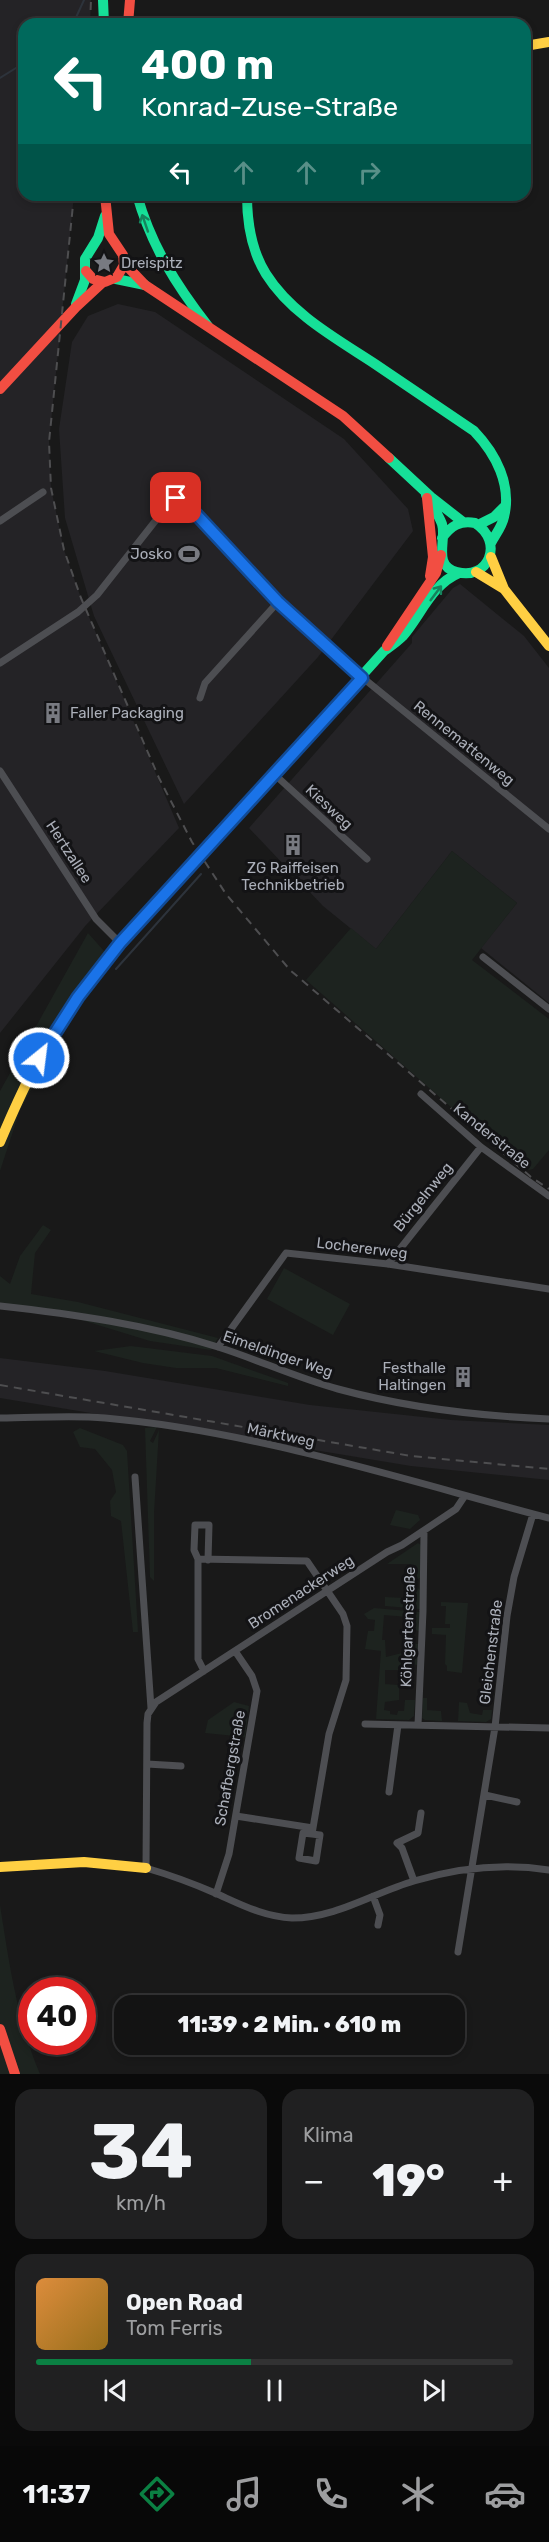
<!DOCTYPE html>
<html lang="de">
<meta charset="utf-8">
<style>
body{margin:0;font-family:Rubik,sans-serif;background:#202021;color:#f1f3f6;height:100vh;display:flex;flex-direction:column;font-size:22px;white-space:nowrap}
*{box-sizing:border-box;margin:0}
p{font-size:20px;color:#9d9ea0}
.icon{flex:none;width:33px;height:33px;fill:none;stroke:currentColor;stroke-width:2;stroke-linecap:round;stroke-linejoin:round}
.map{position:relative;height:2074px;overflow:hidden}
.panel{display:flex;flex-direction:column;gap:15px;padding:15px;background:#0a0a0a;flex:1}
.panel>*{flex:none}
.hud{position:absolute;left:18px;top:18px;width:513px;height:183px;border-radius:18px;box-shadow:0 3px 9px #0003,0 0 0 2px #323233;background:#00695c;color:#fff;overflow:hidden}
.speed{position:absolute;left:18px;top:1977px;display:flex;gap:12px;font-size:30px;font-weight:700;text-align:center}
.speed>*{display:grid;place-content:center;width:78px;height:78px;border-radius:50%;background:#131313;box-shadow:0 3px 9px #0003,0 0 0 2px #323233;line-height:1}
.speed .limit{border:9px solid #d22;background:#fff;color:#111}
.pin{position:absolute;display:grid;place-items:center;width:51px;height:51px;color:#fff;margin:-26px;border-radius:12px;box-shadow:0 3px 9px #0006}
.me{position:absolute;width:66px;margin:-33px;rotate:29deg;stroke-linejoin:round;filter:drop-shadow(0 0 4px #0008)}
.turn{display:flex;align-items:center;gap:21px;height:126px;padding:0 24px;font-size:27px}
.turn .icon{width:78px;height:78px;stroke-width:2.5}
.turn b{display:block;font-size:42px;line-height:51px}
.lanes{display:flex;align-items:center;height:57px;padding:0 24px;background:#0003;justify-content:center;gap:30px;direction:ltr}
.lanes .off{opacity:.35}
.big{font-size:45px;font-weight:800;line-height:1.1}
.panel .card{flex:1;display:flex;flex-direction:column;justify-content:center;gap:9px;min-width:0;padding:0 21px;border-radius:18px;background:#202021}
.panel .dial{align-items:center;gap:0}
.dial b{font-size:78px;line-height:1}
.song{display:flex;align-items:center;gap:18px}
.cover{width:72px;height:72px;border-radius:9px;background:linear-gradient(135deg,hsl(30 70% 55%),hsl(40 70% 35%))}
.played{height:6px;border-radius:3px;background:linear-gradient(90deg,#0b8043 45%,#323233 45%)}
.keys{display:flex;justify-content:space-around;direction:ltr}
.heat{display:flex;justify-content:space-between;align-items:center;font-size:33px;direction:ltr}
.panel .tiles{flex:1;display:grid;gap:15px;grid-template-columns:1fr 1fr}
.card:last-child{grid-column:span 2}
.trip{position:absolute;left:114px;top:1995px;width:351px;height:60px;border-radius:18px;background:#131313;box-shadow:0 3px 9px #0003,0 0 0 2px #323233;font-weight:800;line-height:60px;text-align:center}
.tabs{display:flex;height:96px;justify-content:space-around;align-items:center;background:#080808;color:#9d9ea0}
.tabs .icon{width:42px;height:42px}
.tabs .on{color:#0b8043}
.tabs b{font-size:27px;color:#f1f3f6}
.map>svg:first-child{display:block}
.built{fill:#242326}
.green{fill:#1d231f}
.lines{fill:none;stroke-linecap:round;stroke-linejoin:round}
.stream{stroke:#2d333b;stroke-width:2}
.street{stroke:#4d4e52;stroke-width:7}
.fast{stroke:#16e098;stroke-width:10}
.slow{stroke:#ffcf43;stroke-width:10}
.jam{stroke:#f24e42;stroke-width:10}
.rail{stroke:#4e4e50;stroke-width:2;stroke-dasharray:8 6;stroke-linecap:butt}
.oneway{stroke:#15845d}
.route-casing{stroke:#114b97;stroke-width:15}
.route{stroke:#1a73e8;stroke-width:10}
.labels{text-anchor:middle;stroke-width:6;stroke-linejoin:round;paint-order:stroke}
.poi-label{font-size:15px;fill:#abafb9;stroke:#131315;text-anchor:start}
.street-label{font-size:15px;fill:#abafb9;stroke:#131315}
</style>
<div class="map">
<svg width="549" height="2074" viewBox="0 0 549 2074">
<rect width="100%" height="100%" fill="#191919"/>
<!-- built -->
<path class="built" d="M0,0H91L90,24H24V195H74L49,442L51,488L64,550L81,598L179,828L86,925L0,1033Z
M118,304L155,312L344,439L408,509L413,531L318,657L184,804L94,616L65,518L59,429L72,342L88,316Z
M460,584L524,636L549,668V1003L481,948L517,903L452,851L376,949L323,906L249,828L412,643V637L453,588Z
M0,1358L105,1371L310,1405L451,1420L549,1425V1480L411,1466L0,1398Z"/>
<!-- green -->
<path class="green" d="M452,851L517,903L472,960L549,1019V1150L533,1169L529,1170L468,1122L306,980L351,928L376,949Z
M88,933L112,960L66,1026L20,1110L0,1171V1091Z
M43,1225L51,1230L35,1253L31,1294L78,1302L218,1338L211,1350L150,1341L75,1318L0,1306V1276L10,1284L20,1256Z
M284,1268L350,1304L333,1335L267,1299Z
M131,1346L212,1356L288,1383V1386L216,1368H176L143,1363L94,1351Z
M157,1427L150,1441L153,1443L159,1430L154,1513V1581L150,1577L145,1428Z
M80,1428L123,1445L127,1451L138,1632H133L121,1521L111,1516L110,1501L116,1492L112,1470L95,1449L80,1447L73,1432Z
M396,1510L418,1515L420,1520L410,1529L390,1525Z
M418,1543L422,1546L421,1577L418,1579L410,1576L411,1564H387Z
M405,1587H417L420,1590V1609L385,1606V1597L404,1598Z
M441,1602L468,1603L462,1673L447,1671V1666L445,1664L446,1635L432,1634V1628H450V1624H445L446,1606H441Z
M374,1608L420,1612L419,1631L410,1629L409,1617L384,1615L382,1640H385L386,1657L402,1653V1643L418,1644L417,1665L407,1664V1661L402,1660L401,1670H385V1684L399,1685V1700L385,1702L384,1710L390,1711V1714L397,1715L398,1711H404L405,1700H415L414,1716L409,1720L376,1719L381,1651L365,1649L368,1631H374L375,1620L368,1619L364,1614Z
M423,1698H427V1710L441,1711L442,1721L425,1720L422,1718Z
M234,1702L249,1706L245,1737L205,1733L208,1720Z
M459,1702L467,1703L470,1713L482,1715L483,1710H492L491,1719L486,1722L458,1721Z
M0,1905C9,1962 17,2020 40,2074H0Z"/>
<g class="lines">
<!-- stream -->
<path class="stream" d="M73,24L84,0
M0,78L24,63
M116,969L201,874"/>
<!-- street -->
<path class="street" d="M0,521L43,492
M0,663L78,612L97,595L171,501L176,498L182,499L278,602L320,643L549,829
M200,698L205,683L278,602
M0,771L96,919L120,943
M274,774L367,859
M483,957L549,1009
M421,1094L481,1147L549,1196
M388,1264L481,1147
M0,1306C73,1314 149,1325 218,1347C259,1360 297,1378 338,1389C408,1408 477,1416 549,1419
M218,1347L286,1253L388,1264L549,1289
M0,1418C35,1418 70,1415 105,1418C255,1431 404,1480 549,1518
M135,1477L151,1708
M464,1497L456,1509L402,1545L387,1552L156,1702L148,1714L147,1723L146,1868C170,1875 192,1883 215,1893C240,1904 264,1917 292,1918C336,1918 373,1893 414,1881C457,1868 504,1863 549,1870
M198,1559L194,1550L195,1525H209L208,1560
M204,1671L198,1659V1559L307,1561L343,1614L347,1626L346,1680L329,1734L313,1828L236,1816
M365,1724L549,1728
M418,1725L423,1611L424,1531
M147,1764L181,1766
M389,1792L398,1725
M485,1795L517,1802
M312,1834L303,1833L299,1858L316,1861L320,1835L312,1834L313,1828
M414,1881L402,1848L397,1843L418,1833L421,1813
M216,1894L229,1854L257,1691L252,1676L235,1651
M373,1896L380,1915L378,1925
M458,1952L495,1727L507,1616L514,1577L533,1514"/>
<!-- fast -->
<path class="fast" d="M103,0L104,24
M137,195C151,245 176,285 208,326
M247,195C247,223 251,250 266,274C291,314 337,339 375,364C408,386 441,409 474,431C496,454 512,485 504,517C502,527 495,535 491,543
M116,279L145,285
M76,304L85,280V259L98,238L105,216
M389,458L431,497L463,522
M426,495C431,505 438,513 442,524C447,540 432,566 457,572C488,581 505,542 475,523C460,520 451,526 442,538
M478,525L494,517L504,507
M152,909L384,651C391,646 397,642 403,636C421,615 432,584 459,573"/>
<!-- slow -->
<path class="slow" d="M525,46L549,42
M491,557L504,589
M476,572L504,589L549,646
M0,1142C16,1104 33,1066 55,1031C82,986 118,947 152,909
M0,1867L84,1862L146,1868"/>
<!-- jam -->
<path class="jam" d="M128,24L130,0
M124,263L145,285L343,416L389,458
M86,271L93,279L105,282L117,277L124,265L123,255L109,234L105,195
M0,389L76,307L103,282
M427,498L433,557L430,576
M387,646L436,573L441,555
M0,2029L15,2074"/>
<!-- rail -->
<path class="rail" d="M90,24L91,0
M74,195L49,442L51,488L64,550L81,598L159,778L192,842L226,894L290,970L531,1177L549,1189
M0,1385L411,1456L549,1469"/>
</g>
<!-- one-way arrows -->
<defs><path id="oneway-shaft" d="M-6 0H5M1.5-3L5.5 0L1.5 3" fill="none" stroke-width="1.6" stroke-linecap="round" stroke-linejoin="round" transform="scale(1.5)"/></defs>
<g class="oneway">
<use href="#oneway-shaft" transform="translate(145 223) rotate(-109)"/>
<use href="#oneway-shaft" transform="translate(436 593) rotate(-53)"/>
</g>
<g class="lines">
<defs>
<path id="route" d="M39,1058L78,997L120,943L362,678L278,602L182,499L176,498"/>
</defs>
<!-- route casing -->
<use href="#route" class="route-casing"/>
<!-- route -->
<use href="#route" class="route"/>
</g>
<!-- icons -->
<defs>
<symbol id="sight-bare" viewBox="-9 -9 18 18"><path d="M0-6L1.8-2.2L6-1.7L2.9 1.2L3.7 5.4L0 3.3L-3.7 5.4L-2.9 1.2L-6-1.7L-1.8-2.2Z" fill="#787a81" stroke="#131315" stroke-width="2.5" paint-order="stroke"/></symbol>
<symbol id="stadium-bare" viewBox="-9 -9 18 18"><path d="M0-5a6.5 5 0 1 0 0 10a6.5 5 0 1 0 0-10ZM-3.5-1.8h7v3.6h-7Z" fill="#787a81" stroke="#131315" stroke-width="2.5" paint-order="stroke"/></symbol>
<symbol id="building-bare" viewBox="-9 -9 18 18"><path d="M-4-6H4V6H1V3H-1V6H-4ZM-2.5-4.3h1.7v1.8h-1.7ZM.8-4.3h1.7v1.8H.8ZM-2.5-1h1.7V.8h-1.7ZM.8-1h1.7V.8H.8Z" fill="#787a81" stroke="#131315" stroke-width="2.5" paint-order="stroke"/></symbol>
</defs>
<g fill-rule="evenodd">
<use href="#sight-bare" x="89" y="248" width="30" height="30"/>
<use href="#stadium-bare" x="174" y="539" width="30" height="30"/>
<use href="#building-bare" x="38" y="698" width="30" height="30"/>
<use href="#building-bare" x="278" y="830" width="30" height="30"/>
<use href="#building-bare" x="448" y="1362" width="30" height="30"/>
</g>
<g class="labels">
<!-- poi labels -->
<g class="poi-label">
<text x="121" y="268">Dreispitz</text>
<text x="172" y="559" text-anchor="end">Josko</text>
<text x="70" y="718">Faller Packaging</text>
<text x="293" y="873" text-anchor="middle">ZG Raiffeisen<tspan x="293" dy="17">Technikbetrieb</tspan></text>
<text x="446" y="1373" text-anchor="end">Festhalle<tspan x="446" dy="17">Haltingen</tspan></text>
</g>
<!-- street labels -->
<g class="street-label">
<text transform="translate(464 743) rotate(39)" y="5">Rennemattenweg</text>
<text transform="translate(329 807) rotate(43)" y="5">Kiesweg</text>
<text transform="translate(69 852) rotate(57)" y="5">Hertzallee</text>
<text transform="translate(492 1136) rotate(39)" y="5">Kanderstraße</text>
<text transform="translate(423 1197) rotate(-51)" y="5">Bürgelnweg</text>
<text transform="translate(362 1248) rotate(7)" y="5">Lochererweg</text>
<text transform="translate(278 1354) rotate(19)" y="5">Eimeldinger Weg</text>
<text transform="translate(281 1435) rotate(12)" y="5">Märktweg</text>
<text transform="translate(301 1592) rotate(-33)" y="5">Bromenackerweg</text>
<text transform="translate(408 1627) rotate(-88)" y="5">Köhlgartenstraße</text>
<text transform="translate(491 1652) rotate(-83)" y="5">Gleichenstraße</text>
<text transform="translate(230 1768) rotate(-80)" y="5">Schafbergstraße</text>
</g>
</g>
</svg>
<div class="speed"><div class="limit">40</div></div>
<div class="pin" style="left:176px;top:498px;background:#d93025"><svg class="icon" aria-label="arrive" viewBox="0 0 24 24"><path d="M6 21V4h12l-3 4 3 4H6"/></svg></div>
<svg class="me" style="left:39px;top:1058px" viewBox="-20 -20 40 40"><circle r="17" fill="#1a73e8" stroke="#fff" stroke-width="3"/><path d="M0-11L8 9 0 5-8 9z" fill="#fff"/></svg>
<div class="trip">11:39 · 2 Min. · 610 m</div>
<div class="hud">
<div class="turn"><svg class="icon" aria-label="left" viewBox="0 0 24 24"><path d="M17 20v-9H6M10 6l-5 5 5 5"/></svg><div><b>400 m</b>Konrad-Zuse-Straße</div></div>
<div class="lanes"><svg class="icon" aria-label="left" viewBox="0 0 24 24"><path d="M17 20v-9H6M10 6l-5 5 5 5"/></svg><svg class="icon off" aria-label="ahead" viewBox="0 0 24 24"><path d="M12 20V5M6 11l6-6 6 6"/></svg><svg class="icon off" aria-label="ahead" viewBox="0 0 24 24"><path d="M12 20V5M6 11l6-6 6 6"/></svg><svg class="icon off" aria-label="right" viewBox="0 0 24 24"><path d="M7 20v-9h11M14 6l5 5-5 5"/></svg></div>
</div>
</div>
<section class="panel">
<div class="tiles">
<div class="card dial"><b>34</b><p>km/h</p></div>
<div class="card"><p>Klima</p>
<div class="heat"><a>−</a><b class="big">19°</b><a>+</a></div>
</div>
<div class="card">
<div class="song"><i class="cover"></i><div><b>Open Road</b><p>Tom Ferris</p></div></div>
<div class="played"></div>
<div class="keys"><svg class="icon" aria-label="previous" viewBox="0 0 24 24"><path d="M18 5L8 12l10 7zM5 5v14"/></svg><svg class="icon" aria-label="pause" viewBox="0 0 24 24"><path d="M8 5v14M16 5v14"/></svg><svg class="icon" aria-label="next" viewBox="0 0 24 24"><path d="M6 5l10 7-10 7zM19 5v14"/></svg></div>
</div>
</div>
</section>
<nav class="tabs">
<b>11:37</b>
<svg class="icon on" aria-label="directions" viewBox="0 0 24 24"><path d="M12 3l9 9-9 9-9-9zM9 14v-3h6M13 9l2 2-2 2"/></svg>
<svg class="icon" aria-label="music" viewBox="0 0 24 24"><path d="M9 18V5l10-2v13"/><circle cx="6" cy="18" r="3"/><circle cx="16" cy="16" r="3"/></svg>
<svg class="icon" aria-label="phone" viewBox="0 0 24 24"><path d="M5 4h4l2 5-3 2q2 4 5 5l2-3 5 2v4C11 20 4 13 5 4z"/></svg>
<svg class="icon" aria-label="climate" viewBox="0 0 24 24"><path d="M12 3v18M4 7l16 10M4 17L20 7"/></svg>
<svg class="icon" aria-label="car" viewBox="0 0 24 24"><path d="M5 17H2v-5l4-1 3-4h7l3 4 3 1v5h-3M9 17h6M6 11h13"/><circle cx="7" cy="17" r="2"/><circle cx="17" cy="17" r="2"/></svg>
</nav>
